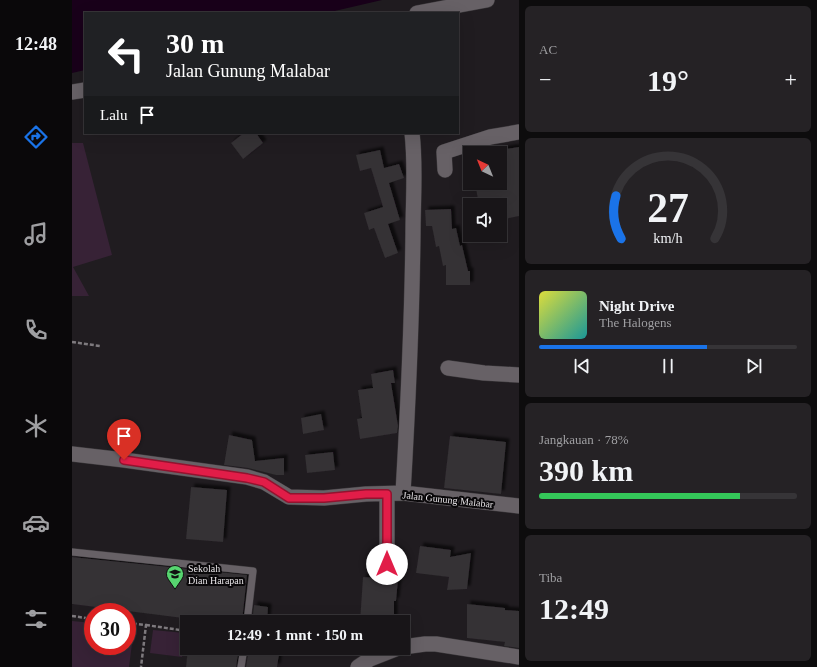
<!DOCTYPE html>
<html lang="id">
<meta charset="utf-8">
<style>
body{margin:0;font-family:Georgia,serif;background:#252225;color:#f1f3f6;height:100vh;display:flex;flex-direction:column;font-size:15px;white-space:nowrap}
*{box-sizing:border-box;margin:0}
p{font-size:13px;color:#9f9fa2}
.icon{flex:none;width:22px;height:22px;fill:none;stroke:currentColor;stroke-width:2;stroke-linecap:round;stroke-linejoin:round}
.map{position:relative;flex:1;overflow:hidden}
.sheet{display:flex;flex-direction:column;gap:6px;padding:6px;background:#0d0c0d;width:298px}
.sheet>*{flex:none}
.top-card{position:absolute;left:12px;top:12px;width:375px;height:122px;border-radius:0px;box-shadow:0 4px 16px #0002,0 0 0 1px #363437;background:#202124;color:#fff;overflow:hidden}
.needle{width:26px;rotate:317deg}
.tools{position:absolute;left:391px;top:146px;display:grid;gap:8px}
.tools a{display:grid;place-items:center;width:44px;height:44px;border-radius:0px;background:#181518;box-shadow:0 4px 16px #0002,0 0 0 1px #363437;font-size:20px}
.speed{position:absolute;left:12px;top:603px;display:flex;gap:8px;font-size:20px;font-weight:700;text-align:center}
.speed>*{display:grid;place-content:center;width:52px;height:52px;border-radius:50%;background:#181518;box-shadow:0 4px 16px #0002,0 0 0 1px #363437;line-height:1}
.speed .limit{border:6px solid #d22;background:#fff;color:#111}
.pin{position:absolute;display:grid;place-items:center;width:34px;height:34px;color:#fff;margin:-41px -17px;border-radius:50% 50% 50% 0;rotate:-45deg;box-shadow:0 0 4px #0007}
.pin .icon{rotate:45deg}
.me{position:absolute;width:44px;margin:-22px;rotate:0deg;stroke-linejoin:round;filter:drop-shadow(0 0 3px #0008)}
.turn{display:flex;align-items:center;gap:14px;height:84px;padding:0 16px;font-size:18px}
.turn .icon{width:52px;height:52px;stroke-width:2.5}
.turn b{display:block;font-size:28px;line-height:34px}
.then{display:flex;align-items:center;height:38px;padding:0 16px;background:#0003;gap:8px;font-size:15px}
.big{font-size:30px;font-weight:700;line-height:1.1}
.sheet .card{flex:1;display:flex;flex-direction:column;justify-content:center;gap:6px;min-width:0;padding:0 14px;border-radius:6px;background:#252225}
.sheet .dial{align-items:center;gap:0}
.dial svg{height:104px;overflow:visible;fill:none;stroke:#363437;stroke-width:7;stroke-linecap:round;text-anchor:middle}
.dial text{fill:#f1f3f6;stroke:none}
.song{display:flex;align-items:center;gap:12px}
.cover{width:48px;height:48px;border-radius:6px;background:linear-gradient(135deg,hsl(60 70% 55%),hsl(180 70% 35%))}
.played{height:4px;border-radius:2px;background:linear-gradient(90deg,#1a73e8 65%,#363437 65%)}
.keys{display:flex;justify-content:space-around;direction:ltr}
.heat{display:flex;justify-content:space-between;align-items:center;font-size:22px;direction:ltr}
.charge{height:6px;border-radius:3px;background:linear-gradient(90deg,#34c759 78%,#363437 0)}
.trip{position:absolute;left:108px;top:615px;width:230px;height:40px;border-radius:0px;background:#181518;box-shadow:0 4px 16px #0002,0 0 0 1px #363437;font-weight:700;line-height:40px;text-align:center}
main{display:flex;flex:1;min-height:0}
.tabs{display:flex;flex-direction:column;width:72px;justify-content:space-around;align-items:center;background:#0a080a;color:#9f9fa2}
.tabs .icon{width:28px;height:28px}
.tabs .on{color:#1a73e8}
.tabs b{font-size:18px;color:#f1f3f6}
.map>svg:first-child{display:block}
.green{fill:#372236}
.water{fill:#19001a}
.building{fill:#343034;filter:url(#shadow)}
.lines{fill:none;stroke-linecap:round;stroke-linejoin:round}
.service-casing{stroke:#3b383b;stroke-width:8}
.minor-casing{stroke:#3b383b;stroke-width:16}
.path{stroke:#7e7a7e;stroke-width:2.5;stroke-dasharray:4 2;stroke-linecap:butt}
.service{stroke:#676166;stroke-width:7}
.minor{stroke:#676166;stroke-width:15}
.route-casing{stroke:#92132f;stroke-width:10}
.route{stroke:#e11d48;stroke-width:7}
.labels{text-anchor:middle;stroke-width:4;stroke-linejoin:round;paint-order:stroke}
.street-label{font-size:10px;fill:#e8e5e8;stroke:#090709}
.poi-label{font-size:10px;fill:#e8e5e8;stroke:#090709;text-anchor:start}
</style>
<main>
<nav class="tabs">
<b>12:48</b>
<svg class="icon on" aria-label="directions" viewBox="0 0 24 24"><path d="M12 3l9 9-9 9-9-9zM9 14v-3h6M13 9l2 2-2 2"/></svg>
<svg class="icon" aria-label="music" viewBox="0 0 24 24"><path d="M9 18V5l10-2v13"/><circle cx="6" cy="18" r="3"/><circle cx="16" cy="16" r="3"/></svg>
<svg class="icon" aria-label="phone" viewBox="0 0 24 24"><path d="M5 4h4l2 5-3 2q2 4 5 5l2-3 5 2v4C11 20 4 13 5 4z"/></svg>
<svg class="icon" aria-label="climate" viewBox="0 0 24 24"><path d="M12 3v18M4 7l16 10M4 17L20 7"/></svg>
<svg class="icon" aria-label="car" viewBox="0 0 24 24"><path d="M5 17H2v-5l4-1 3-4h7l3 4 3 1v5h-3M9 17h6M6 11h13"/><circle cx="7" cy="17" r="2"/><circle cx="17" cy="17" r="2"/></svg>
<svg class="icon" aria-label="filters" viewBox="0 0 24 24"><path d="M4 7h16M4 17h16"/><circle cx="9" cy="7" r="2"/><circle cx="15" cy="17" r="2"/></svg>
</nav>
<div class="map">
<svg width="447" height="667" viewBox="0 0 447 667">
<defs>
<filter id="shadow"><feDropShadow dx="3.5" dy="-3.5" stdDeviation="1" flood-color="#0009"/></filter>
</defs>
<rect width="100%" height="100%" fill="#201c20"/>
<!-- green -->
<path class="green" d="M0,143H11L40,255L1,267L17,296H0Z
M0,621L21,623V646H55V627L62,628L57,667H0Z
M81,630L113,633L110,657L78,653Z"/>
<!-- water -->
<path class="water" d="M0,0H310L254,13H13V70L0,73Z"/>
<!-- building -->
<path class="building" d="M172,133H184L191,143L171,159L159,143Z
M447,147V216L428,220V205H407L403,183H428V150Z
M308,150L312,168L327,164L332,178L317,183L328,220L316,224L326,253L313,258L302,228L297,230L292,213L311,207L299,168L288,171L284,155Z
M379,209L380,229L384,228L388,246L390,245L396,271H398V285H374V265L371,266L367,246L364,247L360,226H354L353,210Z
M321,370L323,383H319L326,426L325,433L288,439L285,419L290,418L286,390L301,388L299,374Z
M249,414L252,430L231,434L229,418Z
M157,435L180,440L183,461L212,458V475H204L176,468L152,465Z
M378,436L434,442L429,494L372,488Z
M261,452L263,470L235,473L233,455Z
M119,487L155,490L151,542L114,539Z
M348,546L379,550L378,557L399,553L395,589L375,590L377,577L344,573Z
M0,557L175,575L170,622H119V619L0,604Z
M291,577L326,579L324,601H322V622H288Z
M395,604L433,608V610L447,611V648L432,646L433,642L395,638Z
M182,605L196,607L195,622H180Z
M116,648H167L164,667H114Z
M177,648H208L205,667H174Z"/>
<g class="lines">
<defs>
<path id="service" d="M0,552L181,571L175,622
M169,667L172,648"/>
<path id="minor" d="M345,13L415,0
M0,92L13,90
M373,170L372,152L418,137L447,132
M376,368L412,373L447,375
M0,454L52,460L175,477L192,482L217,497L252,498L294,494L331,493L447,506
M331,493C336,407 340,320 341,233C341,200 344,166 340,133
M315,564V494
M331,647L353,644H364L447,657
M286,667L298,659L326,648"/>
</defs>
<!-- service casing -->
<use href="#service" class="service-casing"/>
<!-- minor casing -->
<use href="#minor" class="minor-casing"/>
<!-- path -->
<path class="path" d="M0,342L28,346
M0,616L21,619
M55,623L74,625L69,667
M74,625L108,630"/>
<!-- service -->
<use href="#service" class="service"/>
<!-- minor -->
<use href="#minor" class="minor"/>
</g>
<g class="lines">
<defs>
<path id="route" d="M52,460L175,478L192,482L217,498H252L294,494H315V564"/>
</defs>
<!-- route casing -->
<use href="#route" class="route-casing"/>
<!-- route -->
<use href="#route" class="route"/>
</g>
<!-- icons -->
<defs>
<symbol id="school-pin" viewBox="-11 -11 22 30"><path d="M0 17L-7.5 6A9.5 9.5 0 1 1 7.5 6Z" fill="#57d570" stroke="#090709"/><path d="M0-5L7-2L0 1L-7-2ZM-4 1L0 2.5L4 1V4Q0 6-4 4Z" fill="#111"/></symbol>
</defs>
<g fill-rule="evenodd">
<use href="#school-pin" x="93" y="564" width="20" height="27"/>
</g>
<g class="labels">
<!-- street labels -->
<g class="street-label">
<text transform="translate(376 499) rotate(6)" y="4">Jalan Gunung Malabar</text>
</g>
<!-- poi labels -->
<g class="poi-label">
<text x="116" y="572">Sekolah<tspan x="116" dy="12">Dian Harapan</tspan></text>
</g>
</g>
</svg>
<div class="tools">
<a><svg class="needle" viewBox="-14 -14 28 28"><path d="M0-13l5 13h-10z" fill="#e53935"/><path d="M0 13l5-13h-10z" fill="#9f9fa2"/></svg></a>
<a><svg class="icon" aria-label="sound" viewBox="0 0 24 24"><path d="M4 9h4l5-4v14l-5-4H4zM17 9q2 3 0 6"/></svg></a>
</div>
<div class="speed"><div class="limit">30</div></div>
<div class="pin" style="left:52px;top:460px;background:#d93025"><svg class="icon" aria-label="arrive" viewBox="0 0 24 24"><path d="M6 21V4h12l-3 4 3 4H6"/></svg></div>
<svg class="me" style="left:315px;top:564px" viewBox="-20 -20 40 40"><circle r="19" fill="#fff"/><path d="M0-13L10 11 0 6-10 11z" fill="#e11d48"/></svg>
<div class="trip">12:49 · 1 mnt · 150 m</div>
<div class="top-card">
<div class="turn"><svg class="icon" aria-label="left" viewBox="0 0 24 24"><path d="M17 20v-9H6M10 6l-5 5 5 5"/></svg><div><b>30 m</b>Jalan Gunung Malabar</div></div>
<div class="then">Lalu<svg class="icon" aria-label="arrive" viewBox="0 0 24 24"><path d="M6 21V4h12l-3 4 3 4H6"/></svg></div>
</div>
</div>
<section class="sheet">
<div class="card"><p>AC</p>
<div class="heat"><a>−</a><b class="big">19°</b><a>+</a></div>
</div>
<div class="card dial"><svg viewBox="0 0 100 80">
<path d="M14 69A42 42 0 1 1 86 69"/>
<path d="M14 69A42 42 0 0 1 10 36" stroke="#1a73e8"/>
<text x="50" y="56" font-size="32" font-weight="700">27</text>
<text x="50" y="72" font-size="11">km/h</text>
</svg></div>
<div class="card">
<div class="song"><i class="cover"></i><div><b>Night Drive</b><p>The Halogens</p></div></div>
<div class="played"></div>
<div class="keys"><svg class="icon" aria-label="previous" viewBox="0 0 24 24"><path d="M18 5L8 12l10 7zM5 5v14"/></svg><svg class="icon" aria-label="pause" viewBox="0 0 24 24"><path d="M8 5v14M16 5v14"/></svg><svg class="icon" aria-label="next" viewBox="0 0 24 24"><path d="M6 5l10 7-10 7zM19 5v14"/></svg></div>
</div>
<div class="card"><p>Jangkauan · 78%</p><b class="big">390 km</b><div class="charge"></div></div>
<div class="card"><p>Tiba</p><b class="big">12:49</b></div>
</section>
</main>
